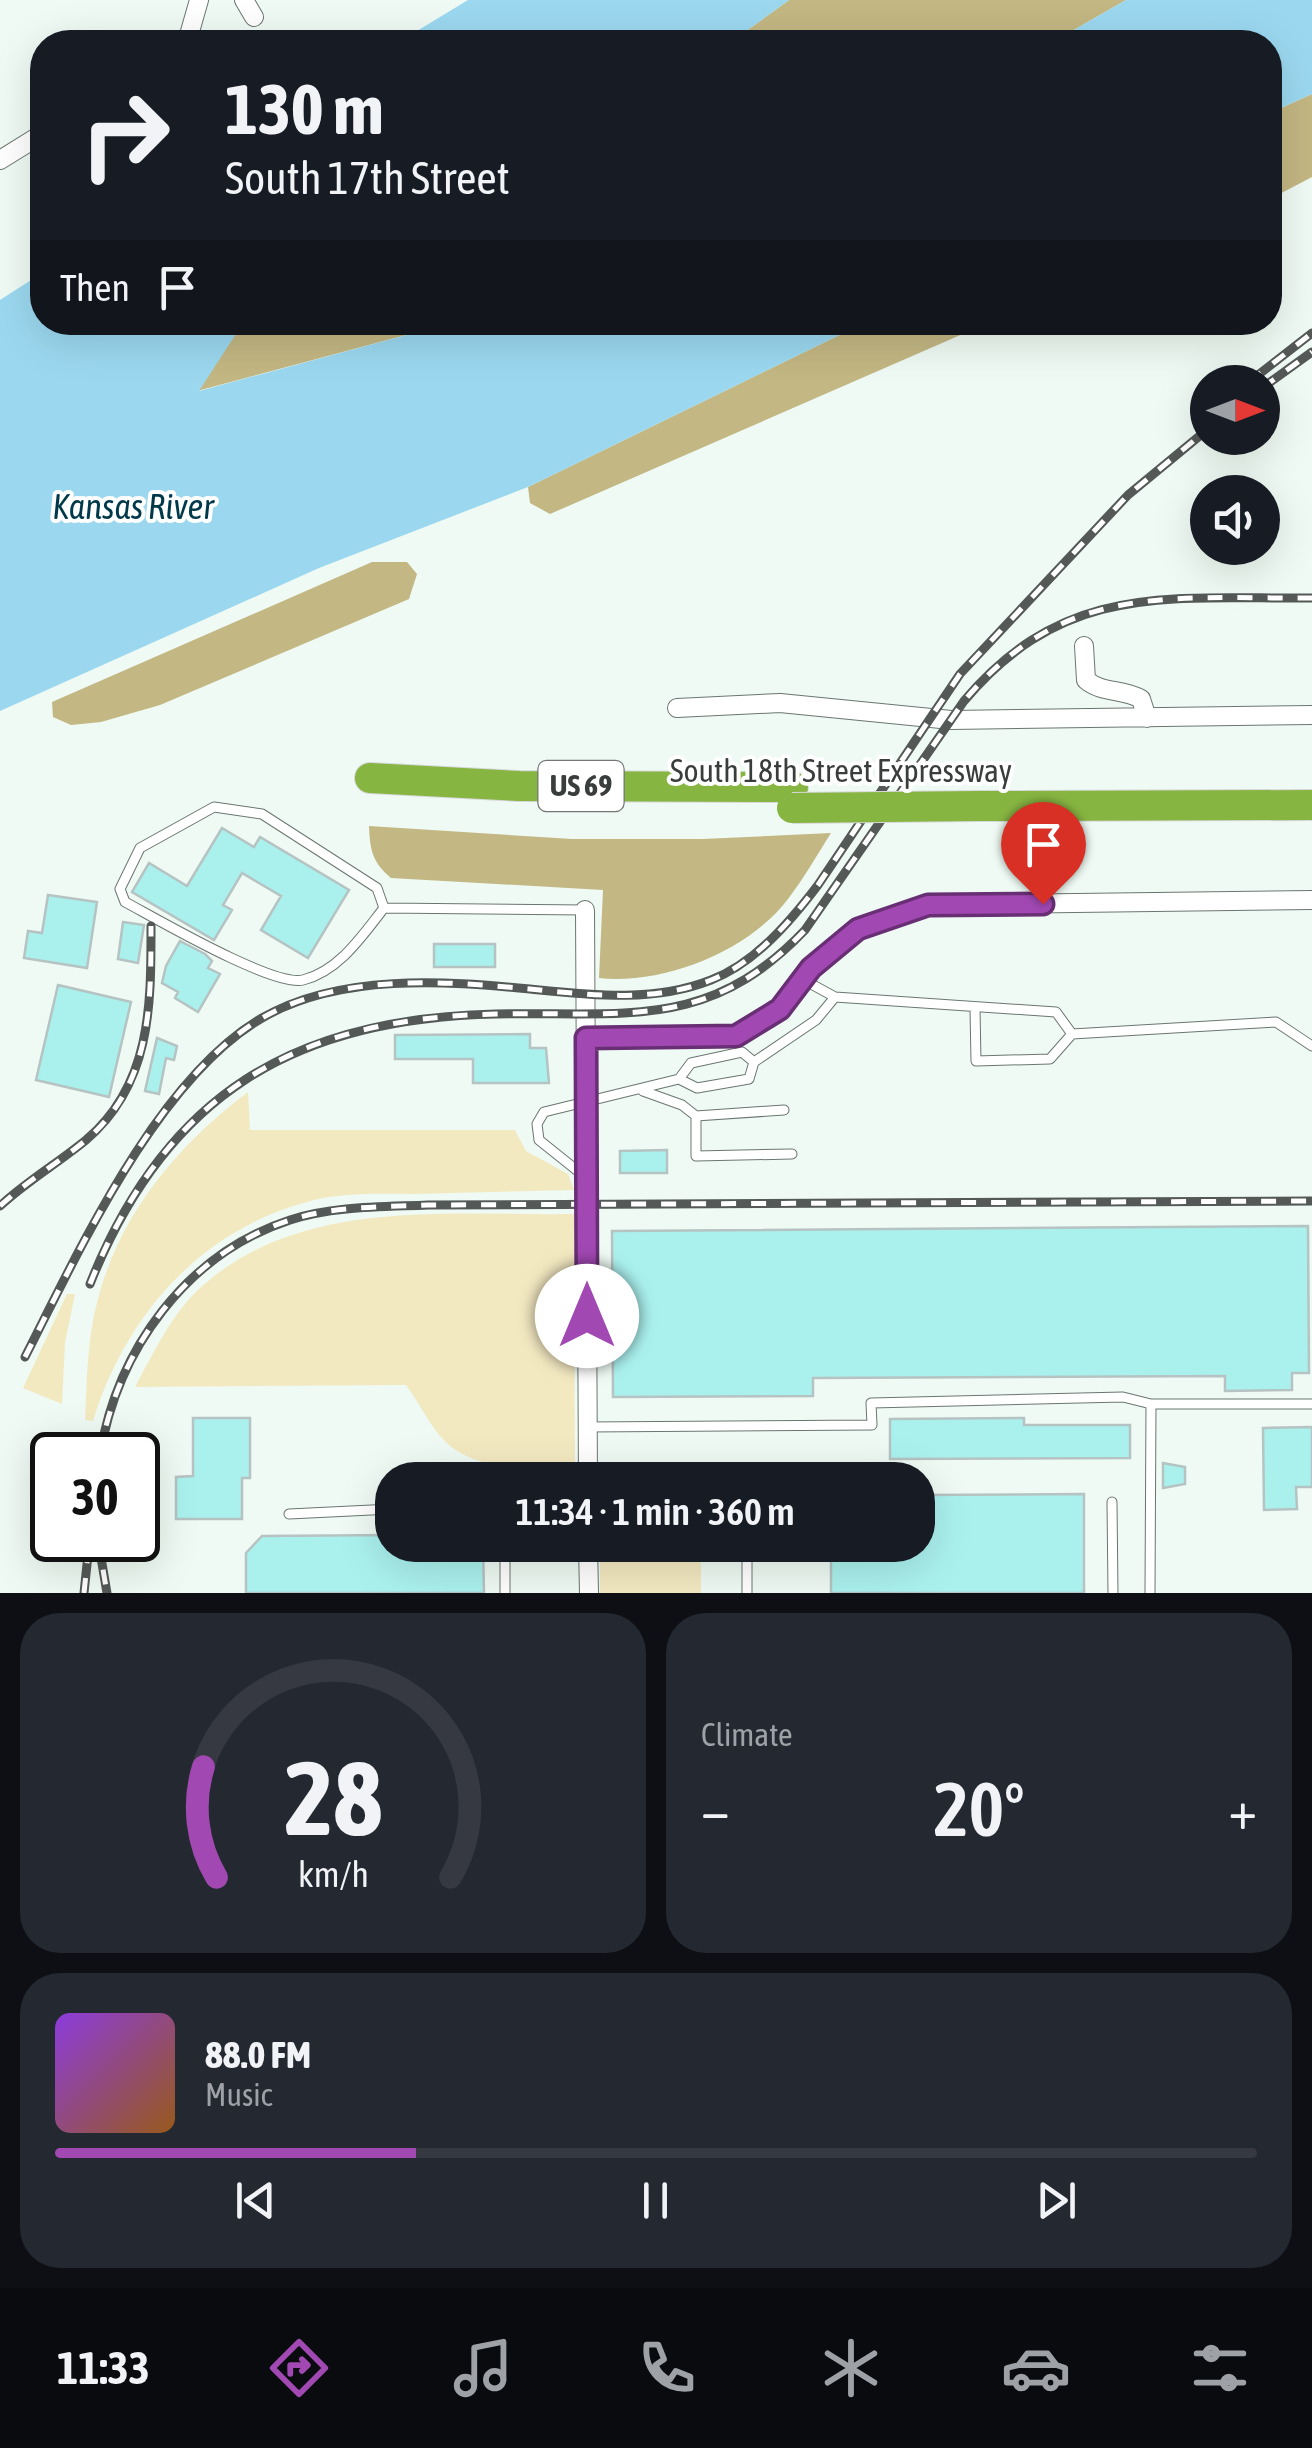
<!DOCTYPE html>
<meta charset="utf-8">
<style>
body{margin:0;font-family:"Asap Condensed",sans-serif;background:#242831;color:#f1f3f6;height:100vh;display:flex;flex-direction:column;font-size:38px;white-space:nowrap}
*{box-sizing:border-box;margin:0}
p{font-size:32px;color:#9ea1a6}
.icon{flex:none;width:55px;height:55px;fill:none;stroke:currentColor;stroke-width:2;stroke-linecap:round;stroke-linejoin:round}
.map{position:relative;height:1593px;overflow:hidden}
.details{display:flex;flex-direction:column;gap:20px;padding:20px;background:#0d0f14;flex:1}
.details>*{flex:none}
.guide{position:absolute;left:30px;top:30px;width:1252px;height:305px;border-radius:40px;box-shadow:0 10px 40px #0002;background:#171b24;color:#f1f3f6;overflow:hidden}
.needle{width:65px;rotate:90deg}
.controls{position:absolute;left:1190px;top:365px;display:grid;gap:20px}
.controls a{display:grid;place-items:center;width:90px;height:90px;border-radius:50%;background:#171b24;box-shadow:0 10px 40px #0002;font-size:50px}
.speed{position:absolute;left:30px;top:1432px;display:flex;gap:20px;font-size:50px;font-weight:700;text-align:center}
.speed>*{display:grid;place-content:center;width:130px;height:130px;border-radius:50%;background:#171b24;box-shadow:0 10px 40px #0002;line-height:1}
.speed .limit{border:5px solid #111;border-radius:15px;background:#fff;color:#111}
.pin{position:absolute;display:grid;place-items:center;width:85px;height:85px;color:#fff;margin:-102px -42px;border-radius:50% 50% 50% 0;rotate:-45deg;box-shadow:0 0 10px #0007}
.pin .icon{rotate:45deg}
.me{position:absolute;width:110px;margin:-55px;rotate:0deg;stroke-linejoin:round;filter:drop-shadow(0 0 8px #0008)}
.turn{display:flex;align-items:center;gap:35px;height:210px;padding:0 30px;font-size:45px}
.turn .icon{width:130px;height:130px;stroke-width:2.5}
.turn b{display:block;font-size:70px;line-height:85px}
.then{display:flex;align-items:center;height:95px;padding:0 30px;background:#0003;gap:20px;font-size:38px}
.big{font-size:75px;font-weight:600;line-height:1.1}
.details .widget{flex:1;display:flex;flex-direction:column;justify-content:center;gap:15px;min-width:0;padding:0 35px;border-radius:40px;background:#242831}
.details .dial{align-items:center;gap:0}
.dial svg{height:260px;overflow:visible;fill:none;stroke:#363941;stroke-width:7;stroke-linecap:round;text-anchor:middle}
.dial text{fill:#f1f3f6;stroke:none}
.song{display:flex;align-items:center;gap:30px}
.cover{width:120px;height:120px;border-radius:15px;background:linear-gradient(135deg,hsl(270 70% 55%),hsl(30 70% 35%))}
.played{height:10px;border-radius:5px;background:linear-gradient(90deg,#a148b3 30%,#363941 30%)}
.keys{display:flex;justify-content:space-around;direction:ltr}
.heat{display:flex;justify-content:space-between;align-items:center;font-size:55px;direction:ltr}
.details .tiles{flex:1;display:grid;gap:20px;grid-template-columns:1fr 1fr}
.widget:last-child{grid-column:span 2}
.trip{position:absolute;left:375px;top:1462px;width:560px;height:100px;border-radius:40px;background:#171b24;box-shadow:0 10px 40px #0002;font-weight:600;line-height:100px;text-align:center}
.menu{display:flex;height:160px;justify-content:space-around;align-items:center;background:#090b0e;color:#9ea1a6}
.menu .icon{width:70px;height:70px}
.menu .on{color:#a148b3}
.menu b{font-size:45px;color:#f1f3f6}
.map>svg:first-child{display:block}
.green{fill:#f3e9c1}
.forest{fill:#c3b783}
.water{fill:#9bd8f0}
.building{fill:#aaf1ee;stroke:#b5c3c2;stroke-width:2.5}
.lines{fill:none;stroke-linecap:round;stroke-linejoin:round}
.service-casing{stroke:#6b7670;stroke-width:11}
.minor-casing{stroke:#6b7670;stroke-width:20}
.motorway-casing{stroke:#d7d8d8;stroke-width:32}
.service{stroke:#fff;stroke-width:9}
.minor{stroke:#fff;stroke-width:18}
.motorway{stroke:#87b541;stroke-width:30}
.rail-casing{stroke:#545957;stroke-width:9}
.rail{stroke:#fff;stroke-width:5;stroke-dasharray:15;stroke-linecap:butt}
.motorway-bridge-casing{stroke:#d7d8d8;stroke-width:32;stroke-linecap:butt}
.motorway-bridge{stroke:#87b541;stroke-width:30}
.route-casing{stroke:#692f74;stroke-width:25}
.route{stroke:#a148b3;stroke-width:18}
.labels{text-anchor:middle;stroke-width:8;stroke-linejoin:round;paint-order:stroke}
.shield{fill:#fff;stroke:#747776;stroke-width:2.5}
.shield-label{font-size:30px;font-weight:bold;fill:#393d3b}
.street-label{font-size:32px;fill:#393d3b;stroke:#fff}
.water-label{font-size:35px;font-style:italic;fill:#00394a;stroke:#fff}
</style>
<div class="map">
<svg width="1312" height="1593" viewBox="0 0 1312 1593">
<rect width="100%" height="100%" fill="#eefaf3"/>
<!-- green -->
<path class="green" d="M248,1092L250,1130H515L526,1151L568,1174L574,1190C521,1191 467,1193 414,1194C379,1194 341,1192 307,1202C199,1231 125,1317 93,1421L85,1420C87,1380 87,1338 98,1299C120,1213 179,1144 248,1092Z
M574,1214L575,1468C532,1467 473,1474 441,1437C428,1422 418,1401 406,1385L135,1387C153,1354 170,1317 197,1291C297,1196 448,1216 574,1214Z
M67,1294H75L65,1343L62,1404L23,1388Z
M600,1464H701V1480H600Z
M600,1545H701V1593H600Z"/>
<!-- forest -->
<path class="forest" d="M789,0H1126L1053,42H720L749,29Z
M1312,94V177L1270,199V113Z
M243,323H451L197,391Z
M864,323H988L550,514L530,503L528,487Z
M372,562H407L417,574L409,599L160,705L101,722L71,725L53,717L52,702Z
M369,826L572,839H703L831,833C817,855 804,878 788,899C749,951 663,985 599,978L603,890L391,878C372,862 370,850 369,826Z"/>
<!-- water -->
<path class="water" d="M468,0H789L749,29L720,42H409L412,34Z
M1126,0H1312V94L1270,113V42H1053Z
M42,273V322L243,323L199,391L451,323H864L528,487L319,568L0,711V300Z"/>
<!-- building -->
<path class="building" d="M222,828L254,847L260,837L349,890L308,958L261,930L281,896L242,873L223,905L232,910L214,940L132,892L149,863L187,886Z
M48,895L97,902L87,968L24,958L28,931L42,933Z
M123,922L144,925L138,963L118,959Z
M180,941L205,954L212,961L208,968L220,974L198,1012L175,998L178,992L162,983L166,966Z
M434,944H495V967H434Z
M58,985L131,1002L109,1097L36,1080Z
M530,1034V1048H546L549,1083H473V1059H395V1035Z
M157,1038L177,1046L174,1060L166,1058L159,1094L145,1091Z
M667,1150V1173H620V1151Z
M1308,1226L1309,1373H1292V1390L1225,1391V1376L813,1378V1396L613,1397L612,1231Z
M193,1418H250V1478H242V1519H176V1477L193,1476Z
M1024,1418V1425H1130V1458L890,1459V1419Z
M1312,1427V1487H1296L1297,1509L1264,1510L1263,1428Z
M1163,1463L1185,1467V1484L1163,1488Z
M1084,1494V1593H831V1545H918V1495Z
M392,1535V1545H483L484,1593H246V1553L262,1536Z"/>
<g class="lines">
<defs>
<path id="service" d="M384,908L377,888L262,814L214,807L140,848L120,889L125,902C157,919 273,987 303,980C339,971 362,936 384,908L585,910
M802,979L835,997
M975,1009L976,1061L1050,1059L1072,1034
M679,1079L691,1063L742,1052L754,1062
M643,1091L682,1105L696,1116L784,1110
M696,1116V1156L792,1154
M584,1176L539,1140L537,1124L544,1112L679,1079L697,1088L749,1079L754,1062L816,1020L835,997L1056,1012L1072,1034L1276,1022L1312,1046
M588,1427L872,1425L871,1403L1123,1397L1151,1404H1312
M1112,1502L1113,1593
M289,1514L392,1509
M747,1545V1593
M505,1593V1545
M1150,1593L1151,1404"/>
<path id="minor" d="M244,0L254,17
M187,42L199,0
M0,160L42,134
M1084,646L1086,680C1103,694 1122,688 1141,699L1147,718
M677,708L780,703L951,720L1312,715
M585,910L588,1480
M585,1038L736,1036L780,1009L811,968L858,929L928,905L1312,900
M588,1545L589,1593"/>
<path id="motorway" d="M370,778L519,786L793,787
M978,806L1312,805"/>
</defs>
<!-- service casing -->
<use href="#service" class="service-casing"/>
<!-- minor casing -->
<use href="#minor" class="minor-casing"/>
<!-- motorway casing -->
<use href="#motorway" class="motorway-casing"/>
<!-- service -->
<use href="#service" class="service"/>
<!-- minor -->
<use href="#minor" class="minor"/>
<!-- motorway -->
<use href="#motorway" class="motorway"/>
<defs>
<path id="rail" d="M1249,382L1312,333
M1262,388L1312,352
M0,1206C27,1181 58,1163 86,1140C152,1084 151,1004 151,926
M90,1284C165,1095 294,1018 496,1014C624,1011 708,1032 805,930L964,701C1065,581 1170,599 1312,598
M25,1357C79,1251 157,1079 262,1018C340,973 444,981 530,989C590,995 653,1003 711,980C755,963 790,922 818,885L960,674L1128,495L1208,429
M100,1455C117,1350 186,1254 290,1220C333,1206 383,1207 428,1205L1312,1201
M98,1540L107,1593
M84,1593L89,1545"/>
</defs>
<!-- rail casing -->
<use href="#rail" class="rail-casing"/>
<!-- rail -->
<use href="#rail" class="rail"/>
<defs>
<path id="motorway-bridge" d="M792,808L978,806"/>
</defs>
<!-- motorway-bridge casing -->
<use href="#motorway-bridge" class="motorway-bridge-casing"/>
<!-- motorway-bridge -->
<use href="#motorway-bridge" class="motorway-bridge"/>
</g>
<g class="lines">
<defs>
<path id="route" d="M587,1316L586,1038L736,1036L780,1009L811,968L858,929L928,905L1043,904"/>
</defs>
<!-- route casing -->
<use href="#route" class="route-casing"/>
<!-- route -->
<use href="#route" class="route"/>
</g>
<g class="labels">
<!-- shield labels -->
<rect class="shield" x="538.5" y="761" width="85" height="50" rx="8"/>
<g class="shield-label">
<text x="581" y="796">US 69</text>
</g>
<!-- street labels -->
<g class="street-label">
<text x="841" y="782">South 18th Street Expressway</text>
</g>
<!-- water labels -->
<g class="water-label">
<text x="133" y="519">Kansas River</text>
</g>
</g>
</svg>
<div class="controls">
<a><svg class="needle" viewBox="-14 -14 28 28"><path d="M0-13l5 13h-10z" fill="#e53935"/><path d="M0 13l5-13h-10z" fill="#9ea1a6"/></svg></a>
<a><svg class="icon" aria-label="sound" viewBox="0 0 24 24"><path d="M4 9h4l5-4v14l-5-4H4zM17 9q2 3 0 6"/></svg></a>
</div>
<div class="speed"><div class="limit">30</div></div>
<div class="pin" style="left:1043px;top:904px;background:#d93025"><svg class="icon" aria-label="arrive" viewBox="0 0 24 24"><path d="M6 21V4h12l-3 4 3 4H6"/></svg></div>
<svg class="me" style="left:587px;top:1316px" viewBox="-20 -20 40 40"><circle r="19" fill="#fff"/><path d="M0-13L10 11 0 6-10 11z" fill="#a148b3"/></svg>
<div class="trip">11:34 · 1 min · 360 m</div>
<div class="guide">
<div class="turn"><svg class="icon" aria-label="right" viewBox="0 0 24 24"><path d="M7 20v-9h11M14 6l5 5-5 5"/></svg><div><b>130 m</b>South 17th Street</div></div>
<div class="then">Then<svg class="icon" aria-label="arrive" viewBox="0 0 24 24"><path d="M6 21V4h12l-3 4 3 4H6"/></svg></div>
</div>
</div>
<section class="details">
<div class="tiles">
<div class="widget dial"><svg viewBox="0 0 100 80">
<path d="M14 69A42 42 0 1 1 86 69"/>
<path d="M14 69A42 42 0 0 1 10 35" stroke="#a148b3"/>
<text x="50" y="56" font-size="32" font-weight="700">28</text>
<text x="50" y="72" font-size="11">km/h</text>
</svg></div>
<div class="widget"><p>Climate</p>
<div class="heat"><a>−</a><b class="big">20°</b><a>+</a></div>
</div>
<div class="widget">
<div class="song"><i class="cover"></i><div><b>88.0 FM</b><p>Music</p></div></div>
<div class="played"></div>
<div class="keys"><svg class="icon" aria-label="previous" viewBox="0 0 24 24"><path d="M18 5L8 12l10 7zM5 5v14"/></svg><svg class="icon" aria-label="pause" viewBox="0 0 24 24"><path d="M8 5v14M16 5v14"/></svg><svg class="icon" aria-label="next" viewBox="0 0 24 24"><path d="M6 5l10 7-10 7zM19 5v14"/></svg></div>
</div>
</div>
</section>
<nav class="menu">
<b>11:33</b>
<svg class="icon on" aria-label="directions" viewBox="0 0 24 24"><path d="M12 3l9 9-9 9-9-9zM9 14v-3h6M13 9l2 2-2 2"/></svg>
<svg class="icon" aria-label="music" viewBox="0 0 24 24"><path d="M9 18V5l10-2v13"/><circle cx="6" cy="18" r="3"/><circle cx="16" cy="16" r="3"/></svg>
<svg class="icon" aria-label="phone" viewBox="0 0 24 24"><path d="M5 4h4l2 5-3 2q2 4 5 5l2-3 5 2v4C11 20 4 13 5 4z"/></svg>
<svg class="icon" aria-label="climate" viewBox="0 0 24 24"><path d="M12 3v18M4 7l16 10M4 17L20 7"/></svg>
<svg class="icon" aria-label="car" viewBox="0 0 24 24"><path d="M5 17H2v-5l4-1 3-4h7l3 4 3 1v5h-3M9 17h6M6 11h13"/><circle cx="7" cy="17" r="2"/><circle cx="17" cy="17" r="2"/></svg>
<svg class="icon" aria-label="filters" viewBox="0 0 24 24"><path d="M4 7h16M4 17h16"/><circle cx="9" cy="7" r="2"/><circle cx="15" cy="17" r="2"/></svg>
</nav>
